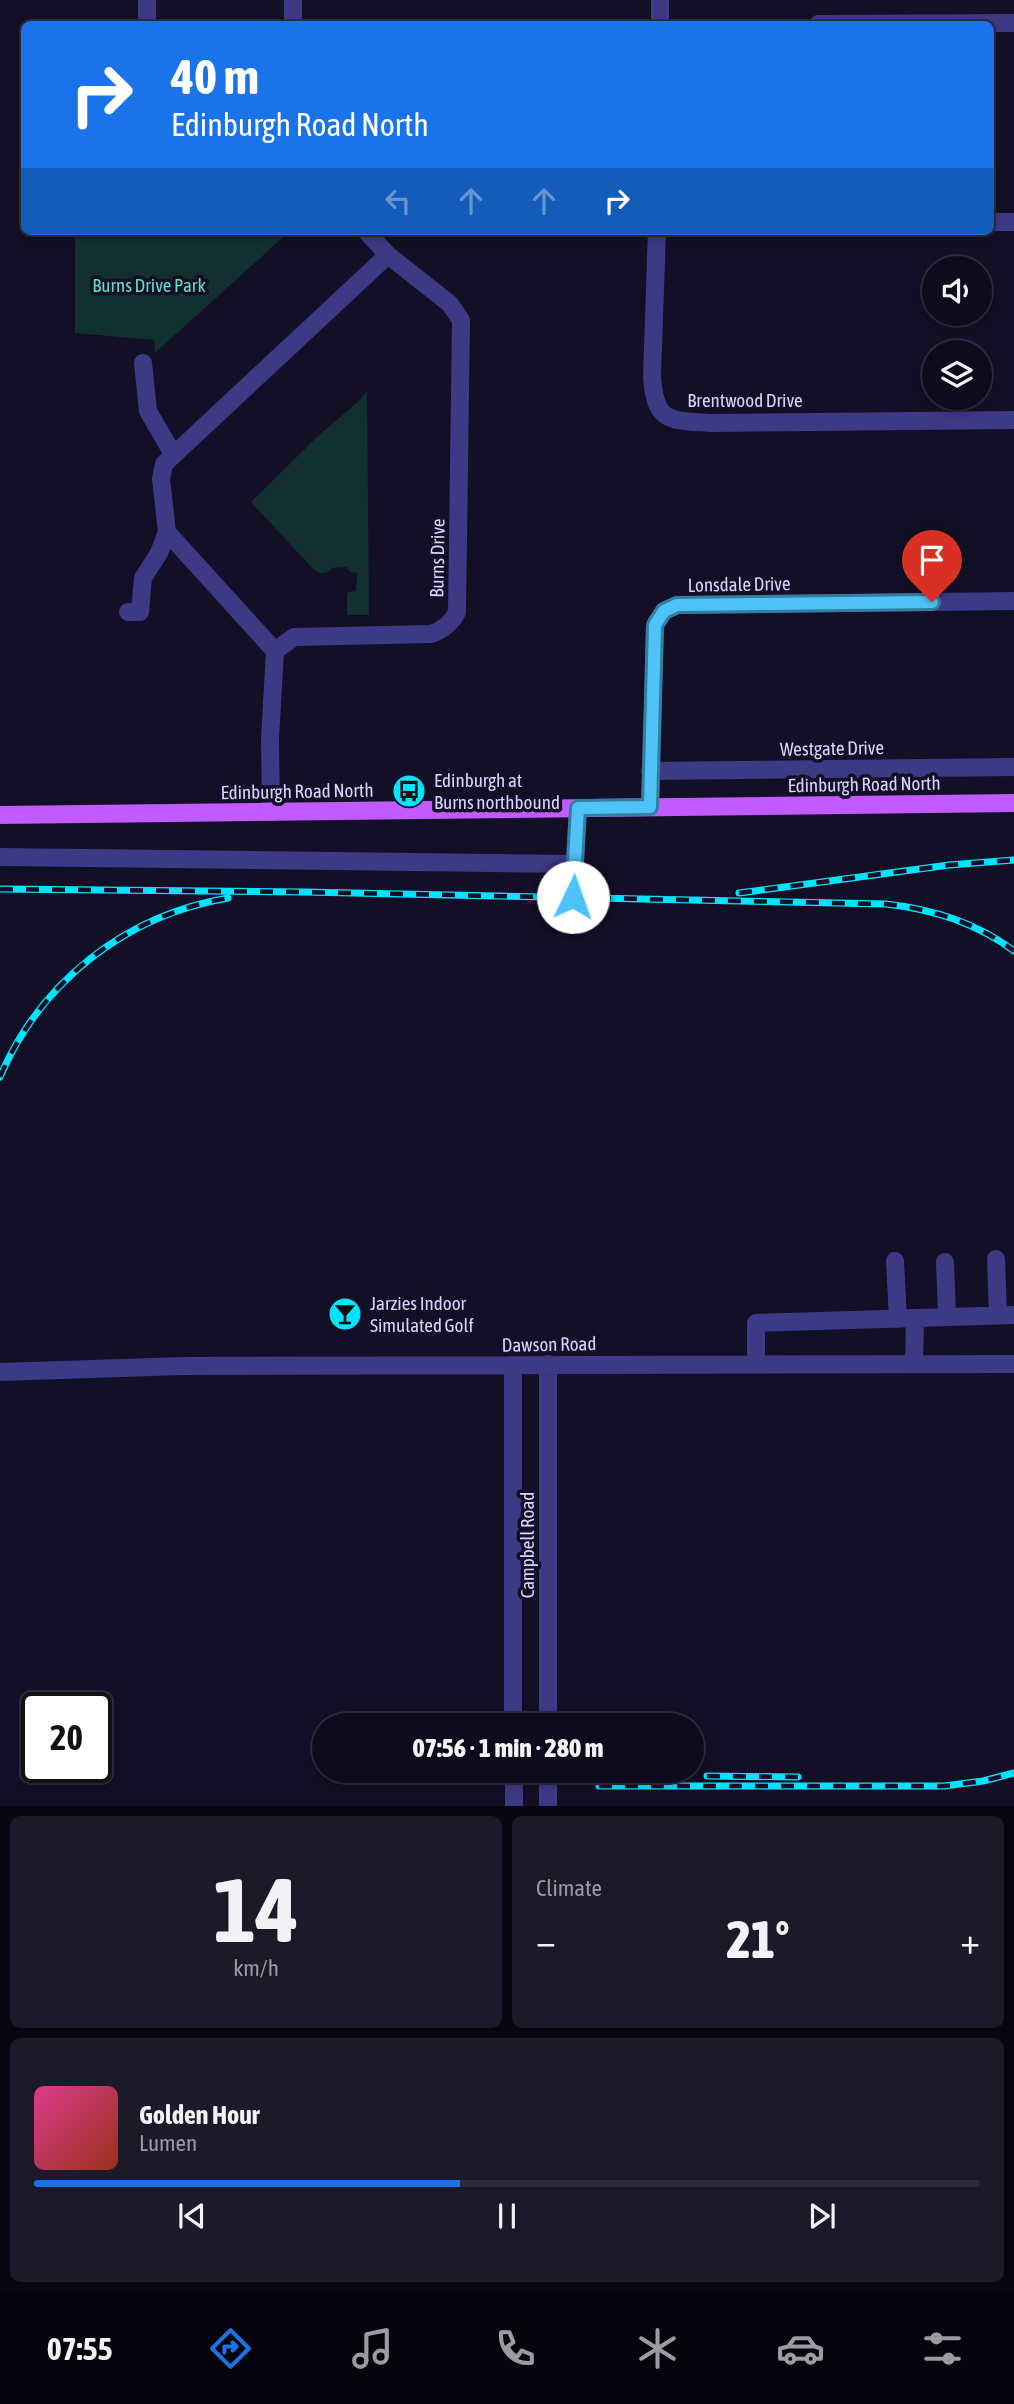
<!DOCTYPE html>
<meta charset="utf-8">
<style>
body{margin:0;font-family:"Asap Condensed",sans-serif;background:#1c1929;color:#f1f3f6;height:100vh;display:flex;flex-direction:column;font-size:26px;white-space:nowrap}
*{box-sizing:border-box;margin:0}
p{font-size:23px;color:#9b9ba3}
.icon{flex:none;width:38px;height:38px;fill:none;stroke:currentColor;stroke-width:2;stroke-linecap:round;stroke-linejoin:round}
.map{position:relative;height:1806px;overflow:hidden}
.drawer{display:flex;flex-direction:column;gap:10px;padding:10px;background:#08060f;flex:1}
.drawer>*{flex:none}
.top-card{position:absolute;left:21px;top:21px;width:973px;height:214px;border-radius:10px;box-shadow:0 4px 10px #0003,0 0 0 2px #2e2b3b;background:#1a73e8;color:#fff;overflow:hidden}
.fabs{position:absolute;left:922px;top:256px;display:grid;gap:14px}
.fabs a{display:grid;place-items:center;width:70px;height:70px;border-radius:50%;background:#0e0b1c;box-shadow:0 4px 10px #0003,0 0 0 2px #2e2b3b;font-size:35px}
.speed{position:absolute;left:21px;top:1692px;display:flex;gap:14px;font-size:35px;font-weight:700;text-align:center}
.speed>*{display:grid;place-content:center;width:91px;height:91px;border-radius:50%;background:#0e0b1c;box-shadow:0 4px 10px #0003,0 0 0 2px #2e2b3b;line-height:1}
.speed .limit{border:4px solid #111;border-radius:10px;background:#fff;color:#111}
.pin{position:absolute;display:grid;place-items:center;width:60px;height:60px;color:#fff;margin:-72px -30px;border-radius:50% 50% 50% 0;rotate:-45deg;box-shadow:0 0 7px #0007}
.pin .icon{rotate:45deg}
.me{position:absolute;width:77px;margin:-38px;rotate:3deg;stroke-linejoin:round;filter:drop-shadow(0 0 5px #0008)}
.turn{display:flex;align-items:center;gap:24px;height:147px;padding:0 35px;font-size:32px}
.turn .icon{width:91px;height:91px;stroke-width:2.5}
.turn b{display:block;font-size:49px;line-height:60px}
.lanes{display:flex;align-items:center;height:66px;padding:0 35px;background:#0003;justify-content:center;gap:35px;direction:ltr}
.lanes .off{opacity:.35}
.big{font-size:52px;font-weight:800;line-height:1.1}
.drawer .widget{flex:1;display:flex;flex-direction:column;justify-content:center;gap:10px;min-width:0;padding:0 24px;border-radius:10px;background:#1c1929}
.drawer .dial{align-items:center;gap:0}
.dial b{font-size:91px;line-height:1}
.song{display:flex;align-items:center;gap:21px}
.cover{width:84px;height:84px;border-radius:10px;background:linear-gradient(135deg,hsl(330 70% 55%),hsl(10 70% 35%))}
.played{height:7px;border-radius:4px;background:linear-gradient(90deg,#1a73e8 45%,#2e2b3b 45%)}
.keys{display:flex;justify-content:space-around;direction:ltr}
.heat{display:flex;justify-content:space-between;align-items:center;font-size:38px;direction:ltr}
.drawer .tiles{flex:1;display:grid;gap:10px;grid-template-columns:1fr 1fr}
.widget:last-child{grid-column:span 2}
.trip{position:absolute;left:312px;top:1713px;width:392px;height:70px;border-radius:35px;background:#0e0b1c;box-shadow:0 4px 10px #0003,0 0 0 2px #2e2b3b;font-weight:800;line-height:70px;text-align:center}
.tab-bar{display:flex;height:112px;justify-content:space-around;align-items:center;background:#06040b;color:#9b9ba3}
.tab-bar .icon{width:49px;height:49px}
.tab-bar .active{color:#1a73e8}
.tab-bar b{font-size:32px;color:#f1f3f6}
.map>svg:first-child{display:block}
.green{fill:#12302f}
.lines{fill:none;stroke-linecap:round;stroke-linejoin:round}
.minor{stroke:#3d3a85;stroke-width:18}
.major{stroke:#c25bff;stroke-width:18}
.rail-casing{stroke:#00e5ff;stroke-width:7}
.rail{stroke:#130f26;stroke-width:4.5;stroke-dasharray:13;stroke-linecap:butt}
.route-casing{stroke:#337fa1;stroke-width:18}
.route{stroke:#4fc3f7;stroke-width:12}
.labels{text-anchor:middle;stroke-width:7;stroke-linejoin:round;paint-order:stroke}
.park-label{font-size:19px;fill:#5fe0c0;stroke:#130f26}
.street-label{font-size:19px;fill:#d9d4ff;stroke:#130f26}
.poi-label{font-size:19px;fill:#d9d4ff;stroke:#130f26;text-anchor:start}
</style>
<div class="map">
<svg width="1014" height="1806" viewBox="0 0 1014 1806">
<rect width="100%" height="100%" fill="#130f26"/>
<!-- green -->
<path class="green" d="M75,231H290L155,353L154,340L75,333Z
M367,391L369,615H347V595L348,592L356,591L357,573L350,572L346,567L332,568L329,572L320,573L314,570L251,502L317,437L360,400Z"/>
<g class="lines">
<!-- minor -->
<path class="minor" d="M660,0V24
M147,24V0
M293,24V0
M818,24L1014,23
M990,222H1014
M657,231L652,376C655,423 669,420 710,423L1014,420
M143,363L148,411L173,454
M167,532L275,651
M128,612H140L143,578L159,553L167,532L161,479L164,464L388,255
M650,771L1014,767
M650,807L655,625L664,611L677,605L1014,601
M271,812L270,738L275,651L294,637L431,634C443,630 451,624 457,612L461,320L450,304L388,255L366,231
M0,857L575,864
M573,897L578,808
M996,1259L998,1315
M895,1261L898,1319
M945,1262L947,1317
M756,1364V1323L1014,1315
M914,1364L915,1318
M513,1365V1726
M0,1372L183,1366L1014,1364
M548,1726V1364
M514,1771V1806
M548,1806V1771"/>
<!-- major -->
<path class="major" d="M0,815L1014,803"/>
<defs>
<path id="rail" d="M0,889L304,892L886,904C932,909 977,923 1014,951
M739,893L949,865L1014,860
M0,1077C40,982 126,915 228,898
M707,1776L798,1777
M599,1786H944L983,1781L1014,1773"/>
</defs>
<!-- rail casing -->
<use href="#rail" class="rail-casing"/>
<!-- rail -->
<use href="#rail" class="rail"/>
</g>
<g class="lines">
<defs>
<path id="route" d="M573,897L578,808L650,807L655,625L664,611L677,605L932,602"/>
</defs>
<!-- route casing -->
<use href="#route" class="route-casing"/>
<!-- route -->
<use href="#route" class="route"/>
</g>
<!-- icons -->
<defs>
<symbol id="bus-disc" viewBox="-11 -11 22 22"><circle r="9.5" fill="#00e5ff" stroke="#130f26"/><path d="M-5-6H5V4H4V6H2V4H-2V6H-4V4H-5ZM-3.5-4V0h7V-4ZM-3.5 1.2v1.5H-2V1.2ZM2 1.2v1.5H3.5V1.2Z" fill="#111"/></symbol>
<symbol id="bar-disc" viewBox="-11 -11 22 22"><circle r="9.5" fill="#00e5ff" stroke="#130f26"/><path d="M-6-5H6L.8 .8V4.5H3.5V6h-7V4.5H-.8V.8Z" fill="#111"/></symbol>
</defs>
<g fill-rule="evenodd">
<use href="#bus-disc" x="390" y="772" width="38" height="38"/>
<use href="#bar-disc" x="326" y="1295" width="38" height="38"/>
</g>
<g class="labels">
<!-- park labels -->
<g class="park-label">
<text x="149" y="292">Burns Drive Park</text>
</g>
<!-- street labels -->
<g class="street-label">
<text x="745" y="407">Brentwood Drive</text>
<text transform="translate(437 558) rotate(-89)" y="7">Burns Drive</text>
<text transform="translate(739 584) rotate(-1)" y="7">Lonsdale Drive</text>
<text transform="translate(832 748) rotate(-1)" y="7">Westgate Drive</text>
<text transform="translate(864 784) rotate(-1)" y="7">Edinburgh Road North</text>
<text transform="translate(297 791) rotate(-1)" y="7">Edinburgh Road North</text>
<text transform="translate(549 1344) rotate(-1)" y="7">Dawson Road</text>
<text transform="translate(527 1545) rotate(-90)" y="7">Campbell Road</text>
</g>
<!-- poi labels -->
<g class="poi-label">
<text x="434" y="787">Edinburgh at<tspan x="434" dy="22">Burns northbound</tspan></text>
<text x="370" y="1310">Jarzies Indoor<tspan x="370" dy="22">Simulated Golf</tspan></text>
</g>
</g>
</svg>
<div class="fabs">
<a><svg class="icon" aria-label="sound" viewBox="0 0 24 24"><path d="M4 9h4l5-4v14l-5-4H4zM17 9q2 3 0 6"/></svg></a>
<a><svg class="icon" aria-label="layers" viewBox="0 0 24 24"><path d="M12 4l9 5-9 5-9-5zM3 14l9 5 9-5"/></svg></a>
</div>
<div class="speed"><div class="limit">20</div></div>
<div class="pin" style="left:932px;top:602px;background:#d93025"><svg class="icon" aria-label="arrive" viewBox="0 0 24 24"><path d="M6 21V4h12l-3 4 3 4H6"/></svg></div>
<svg class="me" style="left:573px;top:897px" viewBox="-20 -20 40 40"><circle r="19" fill="#fff"/><path d="M0-13L10 11 0 6-10 11z" fill="#4fc3f7"/></svg>
<div class="trip">07:56 · 1 min · 280 m</div>
<div class="top-card">
<div class="turn"><svg class="icon" aria-label="right" viewBox="0 0 24 24"><path d="M7 20v-9h11M14 6l5 5-5 5"/></svg><div><b>40 m</b>Edinburgh Road North</div></div>
<div class="lanes"><svg class="icon off" aria-label="left" viewBox="0 0 24 24"><path d="M17 20v-9H6M10 6l-5 5 5 5"/></svg><svg class="icon off" aria-label="ahead" viewBox="0 0 24 24"><path d="M12 20V5M6 11l6-6 6 6"/></svg><svg class="icon off" aria-label="ahead" viewBox="0 0 24 24"><path d="M12 20V5M6 11l6-6 6 6"/></svg><svg class="icon" aria-label="right" viewBox="0 0 24 24"><path d="M7 20v-9h11M14 6l5 5-5 5"/></svg></div>
</div>
</div>
<section class="drawer">
<div class="tiles">
<div class="widget dial"><b>14</b><p>km/h</p></div>
<div class="widget"><p>Climate</p>
<div class="heat"><a>−</a><b class="big">21°</b><a>+</a></div>
</div>
<div class="widget">
<div class="song"><i class="cover"></i><div><b>Golden Hour</b><p>Lumen</p></div></div>
<div class="played"></div>
<div class="keys"><svg class="icon" aria-label="previous" viewBox="0 0 24 24"><path d="M18 5L8 12l10 7zM5 5v14"/></svg><svg class="icon" aria-label="pause" viewBox="0 0 24 24"><path d="M8 5v14M16 5v14"/></svg><svg class="icon" aria-label="next" viewBox="0 0 24 24"><path d="M6 5l10 7-10 7zM19 5v14"/></svg></div>
</div>
</div>
</section>
<nav class="tab-bar">
<b>07:55</b>
<svg class="icon active" aria-label="directions" viewBox="0 0 24 24"><path d="M12 3l9 9-9 9-9-9zM9 14v-3h6M13 9l2 2-2 2"/></svg>
<svg class="icon" aria-label="music" viewBox="0 0 24 24"><path d="M9 18V5l10-2v13"/><circle cx="6" cy="18" r="3"/><circle cx="16" cy="16" r="3"/></svg>
<svg class="icon" aria-label="phone" viewBox="0 0 24 24"><path d="M5 4h4l2 5-3 2q2 4 5 5l2-3 5 2v4C11 20 4 13 5 4z"/></svg>
<svg class="icon" aria-label="climate" viewBox="0 0 24 24"><path d="M12 3v18M4 7l16 10M4 17L20 7"/></svg>
<svg class="icon" aria-label="car" viewBox="0 0 24 24"><path d="M5 17H2v-5l4-1 3-4h7l3 4 3 1v5h-3M9 17h6M6 11h13"/><circle cx="7" cy="17" r="2"/><circle cx="17" cy="17" r="2"/></svg>
<svg class="icon" aria-label="filters" viewBox="0 0 24 24"><path d="M4 7h16M4 17h16"/><circle cx="9" cy="7" r="2"/><circle cx="15" cy="17" r="2"/></svg>
</nav>
